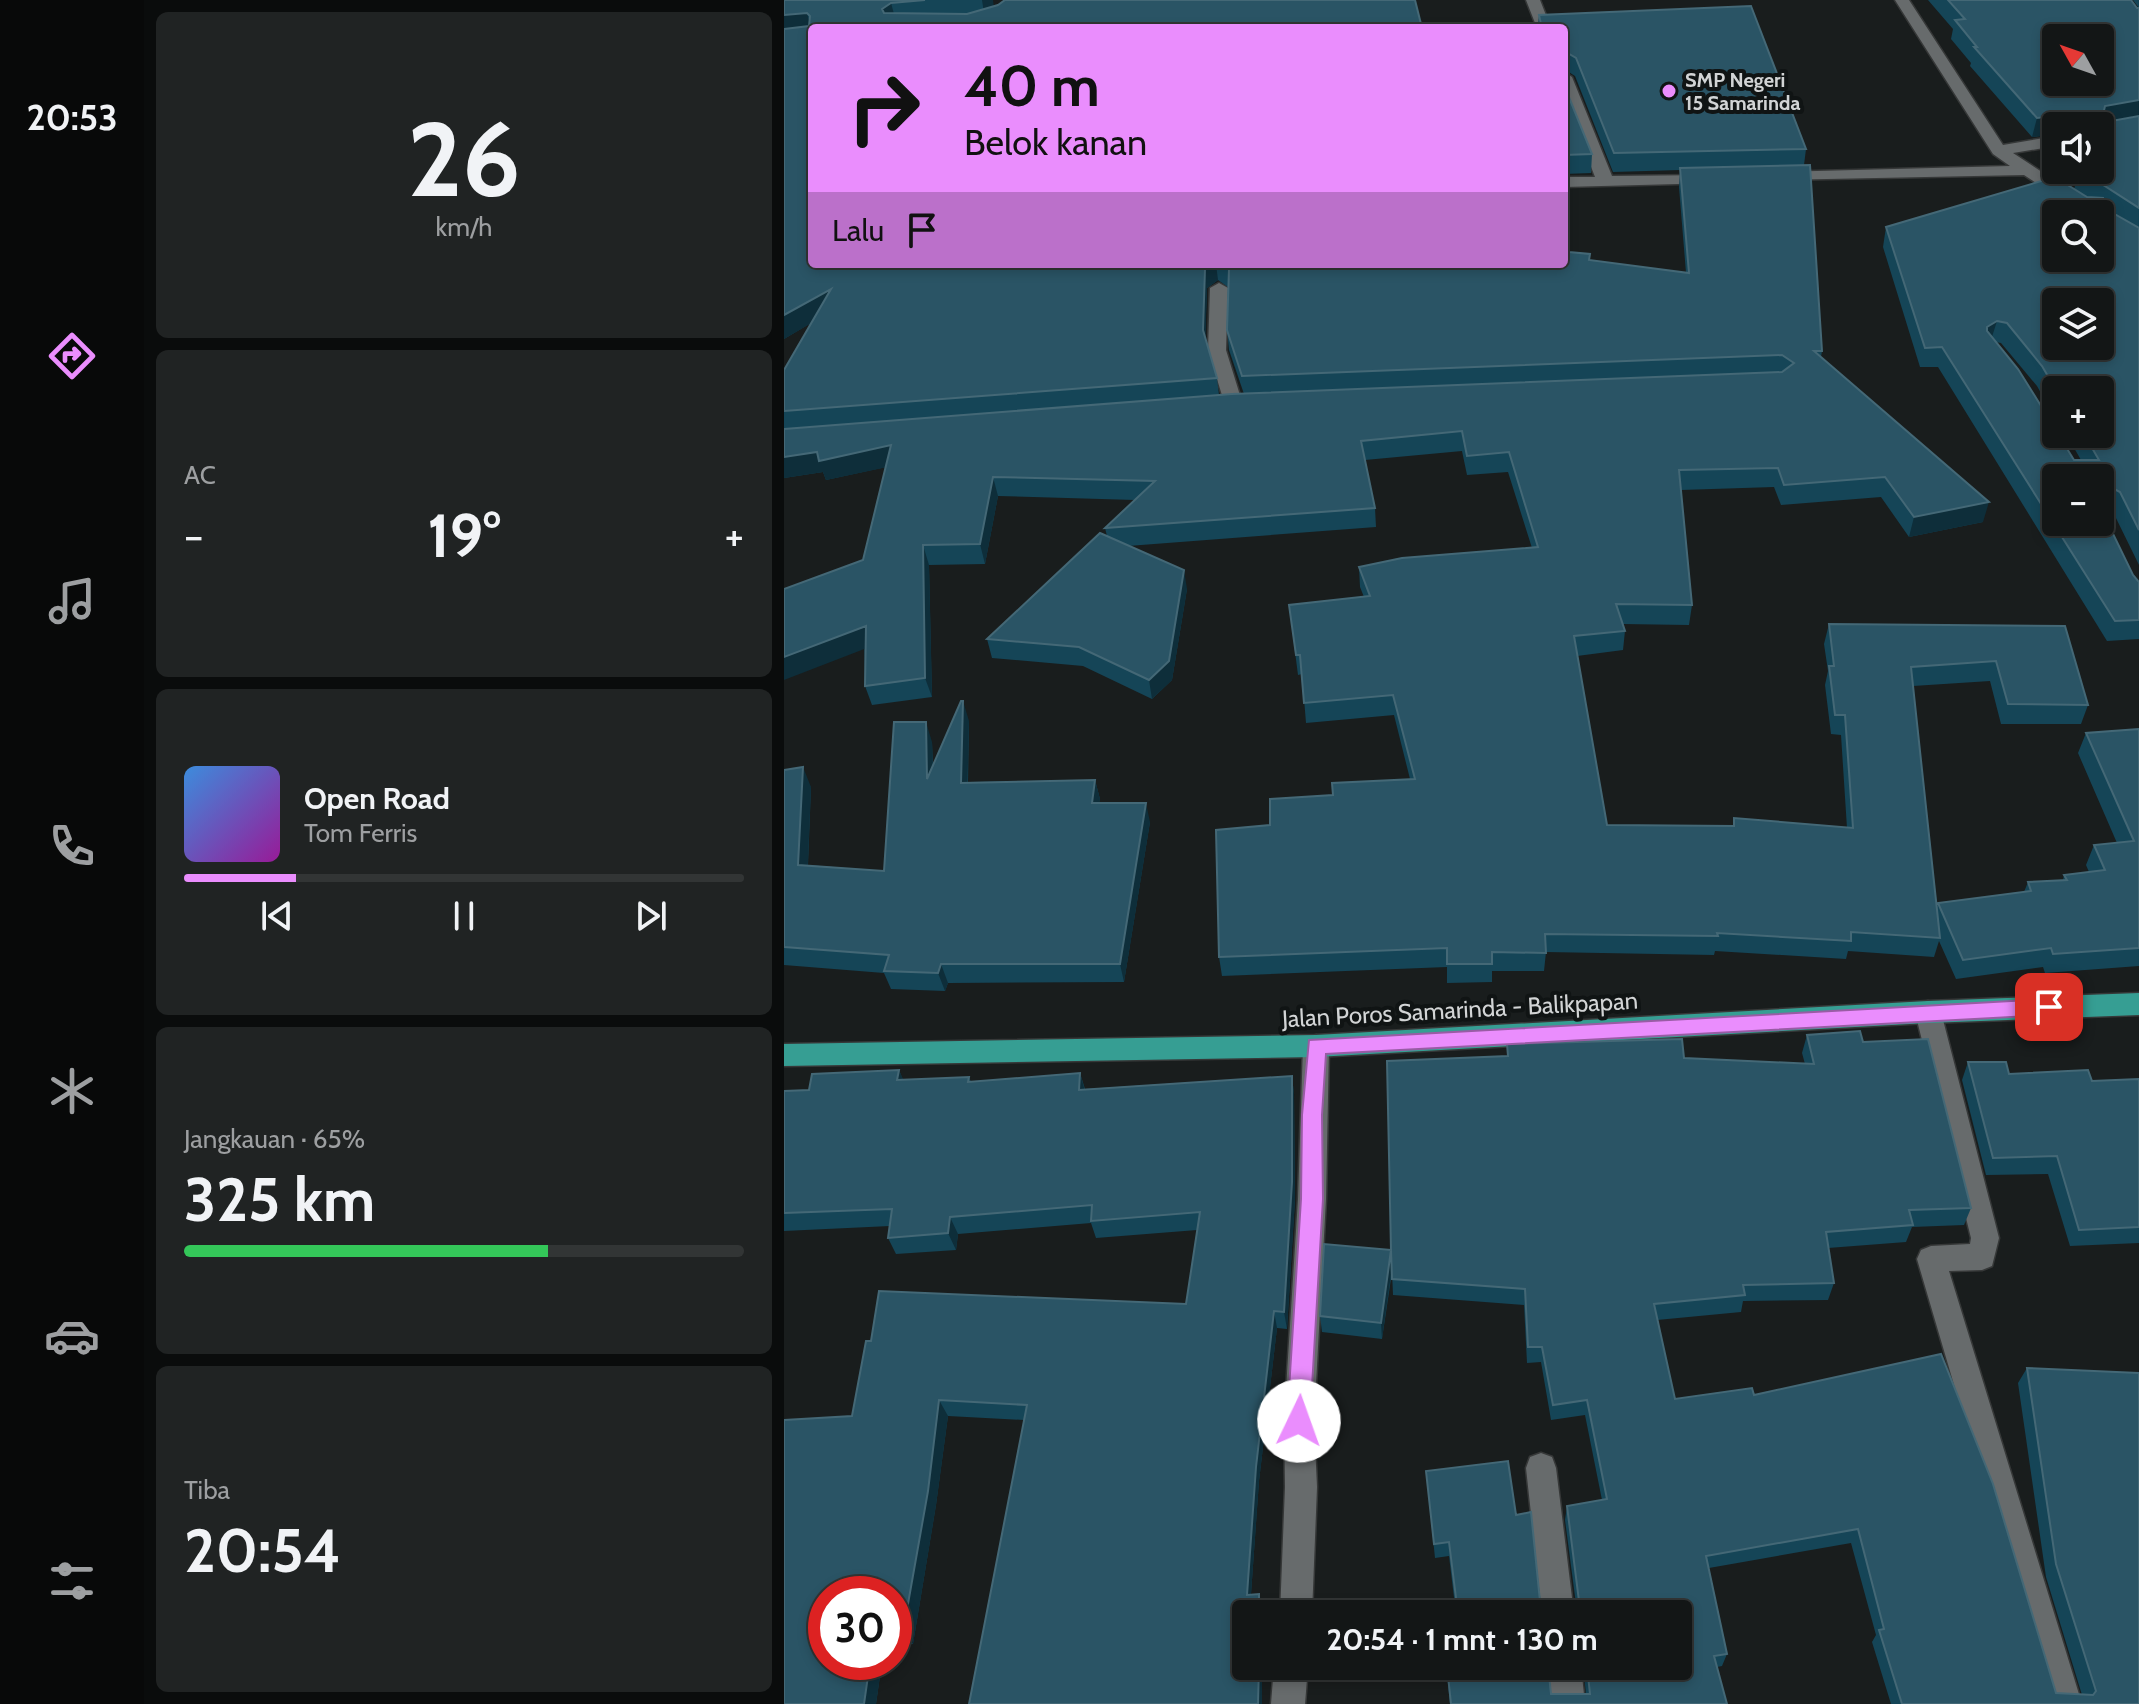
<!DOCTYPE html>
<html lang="id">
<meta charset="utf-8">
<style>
body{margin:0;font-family:Cabin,sans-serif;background:#202323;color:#f1f3f6;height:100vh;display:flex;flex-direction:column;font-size:30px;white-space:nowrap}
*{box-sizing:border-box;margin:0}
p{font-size:26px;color:#9d9fa1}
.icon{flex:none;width:44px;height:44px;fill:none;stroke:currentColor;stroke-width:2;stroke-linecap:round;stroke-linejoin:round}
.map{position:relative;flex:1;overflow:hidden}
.details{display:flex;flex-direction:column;gap:12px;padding:12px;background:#0a0c0c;width:640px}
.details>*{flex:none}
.guide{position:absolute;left:24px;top:24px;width:760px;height:244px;border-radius:8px;box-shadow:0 4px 12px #0003,0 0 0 2px #323535;background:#ea8dfd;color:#111;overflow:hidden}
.needle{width:52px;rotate:310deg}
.fabs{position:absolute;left:1258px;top:24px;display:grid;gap:16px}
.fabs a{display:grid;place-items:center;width:72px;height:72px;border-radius:8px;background:#131616;box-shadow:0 4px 12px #0003,0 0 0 2px #323535;font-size:40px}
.speed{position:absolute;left:24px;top:1576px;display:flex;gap:16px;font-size:40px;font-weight:700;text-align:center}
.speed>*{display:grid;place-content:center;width:104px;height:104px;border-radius:50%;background:#131616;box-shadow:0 4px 12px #0003,0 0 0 2px #323535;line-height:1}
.speed .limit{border:12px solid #d22;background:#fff;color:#111}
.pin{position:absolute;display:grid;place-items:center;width:68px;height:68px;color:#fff;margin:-34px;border-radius:16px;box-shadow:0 4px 12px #0006}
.me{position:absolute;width:88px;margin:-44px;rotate:3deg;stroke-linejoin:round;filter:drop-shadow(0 0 6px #0008)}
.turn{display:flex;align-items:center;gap:28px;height:168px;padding:0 24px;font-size:36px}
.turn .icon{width:104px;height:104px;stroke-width:2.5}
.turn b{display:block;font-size:56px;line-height:68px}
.then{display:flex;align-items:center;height:76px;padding:0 24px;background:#0003;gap:16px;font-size:30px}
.big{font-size:60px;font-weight:700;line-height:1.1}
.details .tile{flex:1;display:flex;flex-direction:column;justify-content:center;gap:12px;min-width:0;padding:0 28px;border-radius:12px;background:#202323}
.details .dial{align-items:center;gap:0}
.dial b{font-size:104px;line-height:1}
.song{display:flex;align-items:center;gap:24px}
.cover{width:96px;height:96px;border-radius:12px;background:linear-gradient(135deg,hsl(210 70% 55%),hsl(300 70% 35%))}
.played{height:8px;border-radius:4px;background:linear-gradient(90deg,#ea8dfd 20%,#323535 20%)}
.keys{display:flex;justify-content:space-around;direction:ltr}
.heat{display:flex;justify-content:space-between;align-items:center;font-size:44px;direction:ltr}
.charge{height:12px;border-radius:6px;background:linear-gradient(90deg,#34c759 65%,#323535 0)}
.trip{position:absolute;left:448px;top:1600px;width:460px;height:80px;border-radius:8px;background:#131616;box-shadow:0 4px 12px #0003,0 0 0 2px #323535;font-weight:700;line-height:80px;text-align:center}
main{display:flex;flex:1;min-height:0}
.tab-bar{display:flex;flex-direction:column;width:144px;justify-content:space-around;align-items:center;background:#080909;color:#9d9fa1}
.tab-bar .icon{width:56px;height:56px}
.tab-bar .active{color:#ea8dfd}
.tab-bar b{font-size:36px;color:#f1f3f6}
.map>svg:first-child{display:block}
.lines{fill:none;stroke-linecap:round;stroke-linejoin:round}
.minor-casing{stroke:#363838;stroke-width:3}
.highway-casing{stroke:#363838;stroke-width:3}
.minor{fill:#676b6c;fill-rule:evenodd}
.highway{fill:#369e93;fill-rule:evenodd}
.wall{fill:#154557;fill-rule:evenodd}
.shaded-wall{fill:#0e2e3a}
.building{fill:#2a5465;stroke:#446876;stroke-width:2;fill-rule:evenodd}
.route{fill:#ea8dfd;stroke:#985ca4;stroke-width:2}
.poi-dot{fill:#ea8dfd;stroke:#101414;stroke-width:3}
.labels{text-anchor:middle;stroke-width:8;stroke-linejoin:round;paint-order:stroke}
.far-poi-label{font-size:20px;font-weight:bold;fill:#d2d4d5;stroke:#101414;text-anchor:start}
.street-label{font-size:24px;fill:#d2d4d5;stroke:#101414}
</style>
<main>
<nav class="tab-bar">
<b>20:53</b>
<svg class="icon active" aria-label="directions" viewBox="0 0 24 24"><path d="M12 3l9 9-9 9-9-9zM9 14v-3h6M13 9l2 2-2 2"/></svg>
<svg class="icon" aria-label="music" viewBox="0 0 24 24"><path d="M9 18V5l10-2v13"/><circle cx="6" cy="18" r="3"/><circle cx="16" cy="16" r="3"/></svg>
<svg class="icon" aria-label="phone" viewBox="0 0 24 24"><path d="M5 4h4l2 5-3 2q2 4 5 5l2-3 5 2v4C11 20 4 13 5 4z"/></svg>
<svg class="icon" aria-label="climate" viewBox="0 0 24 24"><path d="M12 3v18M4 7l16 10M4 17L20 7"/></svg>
<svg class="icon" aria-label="car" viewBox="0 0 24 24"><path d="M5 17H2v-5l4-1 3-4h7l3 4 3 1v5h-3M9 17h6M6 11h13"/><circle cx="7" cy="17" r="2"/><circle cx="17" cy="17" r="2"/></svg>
<svg class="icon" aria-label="filters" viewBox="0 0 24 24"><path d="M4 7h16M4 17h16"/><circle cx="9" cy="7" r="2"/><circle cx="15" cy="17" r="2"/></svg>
</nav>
<section class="details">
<div class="tile dial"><b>26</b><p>km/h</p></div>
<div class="tile"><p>AC</p>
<div class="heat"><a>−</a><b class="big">19°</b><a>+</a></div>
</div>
<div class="tile">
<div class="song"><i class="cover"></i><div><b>Open Road</b><p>Tom Ferris</p></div></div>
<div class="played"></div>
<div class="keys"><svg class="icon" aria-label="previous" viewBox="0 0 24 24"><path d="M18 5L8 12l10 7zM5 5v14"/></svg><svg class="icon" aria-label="pause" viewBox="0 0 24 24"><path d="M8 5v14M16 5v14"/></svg><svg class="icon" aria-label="next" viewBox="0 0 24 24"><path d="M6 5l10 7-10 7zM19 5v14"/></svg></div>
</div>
<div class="tile"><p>Jangkauan · 65%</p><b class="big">325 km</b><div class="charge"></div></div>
<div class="tile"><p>Tiba</p><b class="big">20:54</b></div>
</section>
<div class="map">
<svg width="1355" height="1704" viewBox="0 0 1355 1704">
<rect width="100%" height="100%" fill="#191d1d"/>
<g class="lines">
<defs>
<path id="minor" d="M742,0H756L767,28H753Z
M1111,0H1125L1219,145L1272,136V146L1229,153L1316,210L1318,214L1316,217V214H1299L1240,175L988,180L986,177L994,172L1226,166L1209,154Z
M780,72L788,77L828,176L926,175L934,180L932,183L780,187V177H811L780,97Z
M435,283L444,288L442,350L459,405L450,411L441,405L424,350L426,288Z
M1144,1001L1153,1004L1157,1012L1215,1238L1208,1266L1198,1270L1165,1271L1298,1704H1264L1133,1259L1137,1250L1147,1246L1186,1244L1187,1238L1131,1012L1135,1004Z
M532,1035L541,1038L545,1046L542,1199L530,1421L533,1487L528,1614H496L501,1487L500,1421L514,1199L519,1046L523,1038Z
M757,1453L768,1457L772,1468L790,1614H758L742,1468L746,1457Z
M490,1666H524L521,1704H487Z
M763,1666H797L801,1704H767Z"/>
<path id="highway" d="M1355,993V1015L1144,1023L532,1057L0,1066V1044L532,1035L1144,1001Z"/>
</defs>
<!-- minor casing -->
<use href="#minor" class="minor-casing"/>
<!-- highway casing -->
<use href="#highway" class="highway-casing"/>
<!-- minor -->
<use href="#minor" class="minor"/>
<!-- highway -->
<use href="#highway" class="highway"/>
</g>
<!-- wall -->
<path class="wall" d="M0,0H209L28,264H780L785,252L806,260L902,273L895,187L896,170L829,172L791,76L780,69V28L754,24L755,15L1022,149L1020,165L1038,351L1037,357L1199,522L1125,537L1097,497L997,505L990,487L897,490L908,605L905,625L838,624L841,631L839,650L793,656L823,825L949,826L950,818L1063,828L1057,735L1047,734L1041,685L1044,671L1040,644L1045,624L1281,626L1304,705L1297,724H1217L1206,681L1129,686L1153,906L1154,903L1240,892L1244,882L1279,880L1280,875L1305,872L1302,865L1310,845L1333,843L1294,753L1302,733L1355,729V966L1261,973L1259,967L1172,979L1155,941L1150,957L1064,951L1062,959L931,951L930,955L762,952L760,971H708V982L663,983V967L438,976L435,957L486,825L549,795L626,779L610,715L522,723L518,674L514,675L505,605L580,597L576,587L575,567L748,548L724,472L683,475L678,451L581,460L591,508L592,527L344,546L403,589L388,680L368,699L299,666L208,658L203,639L323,536L321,528L351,500L214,496L201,564L145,565L148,697L88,705L81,686L79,560L102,467L42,480L39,472L0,478V370L27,323L0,339ZM434,280L444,287L443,330L445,350L460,394L435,395L433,378L421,340L423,288Z
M1144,0H1347L1353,8H1355L1349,0H1355V565L1329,512L1318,506L1317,508L1349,575L1355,582V639L1323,641L1154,367H1136L1099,247L1102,227L1290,189L1294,176L1286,170H1316V126H1272V159L1262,151L1266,135L1248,137L1186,66L1187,63L1167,39L1169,29ZM1211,342L1217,343L1253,386L1272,420V390L1316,434H1282L1297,460H1290Z
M780,85L808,154L807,173L780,174Z
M185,721L184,782L311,780L316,799L315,803L366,822L340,982L164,983L161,991L107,989L100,973L0,965V770L27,787L24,865L100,871L148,742L149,765Z
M1023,1035L1079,1042L1187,1208L1180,1225L1128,1227L1122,1242L1044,1248L1050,1283L1044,1300L959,1301L957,1312L873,1320L891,1399L970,1395L1272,1693L1298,1695L1262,1577L1234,1383L1243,1368L1355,1704H1107L1088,1642L1092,1635L1067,1543L925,1568L943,1654L938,1666L933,1667L943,1704H666L662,1666H764L767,1694H802L799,1666H894V1614H672L665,1556L651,1558L642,1471L732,1515L756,1601L759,1604H792L781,1520L783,1506L818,1500L801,1415L767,1420L757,1362L743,1363L740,1305L609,1295L608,1272L598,1339L538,1332L536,1316L607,1250L723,1056V1044L900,1058L1021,1064L1018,1053Z
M1184,1062L1225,1074L1308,1081L1355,1079V1243L1286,1246L1264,1174L1202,1175L1178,1080Z
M115,1070L119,1080L185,1077L187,1082L296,1073L301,1089L508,1076L510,1094L511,1199L503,1329L493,1328L475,1481L467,1594H475L479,1607V1614H462V1666H478V1704H185L240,1420L164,1416L152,1505L129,1644L110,1645V1594H42V1662H98L92,1704H0V1420L68,1416L82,1341H87L95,1291L402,1304L413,1230L312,1238L307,1223L174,1234L172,1250L112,1254L104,1238L106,1226L0,1231V1091L25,1090L28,1074Z"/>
<!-- shaded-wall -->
<path class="shaded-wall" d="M198,0H209L210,8L200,13Z
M107,3L112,21L102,27L98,9Z
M23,13L28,31L0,34V15Z
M1355,100V116L1315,125L1321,106Z
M1279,115L1276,126H1272V134L1267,132L1266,135L1248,137L1253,118Z
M427,264H432L434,280L423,288L421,350L419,330L421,269Z
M47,289L53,308L0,339V315Z
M1213,321L1207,340L1198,346L1203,327Z
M107,445L113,465L42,480L39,472L0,478V457L33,452Z
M209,477L214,496L201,564L196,544Z
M1205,502L1199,522L1125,537L1130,517Z
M139,545L145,565L148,697L141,678Z
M400,570L403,589L388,680L368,699L365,680Z
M82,626L88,646L0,680V657Z
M179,701L185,721L183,802L177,783Z
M142,722L148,742L150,798L143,779Z
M19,767L27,787L23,884L14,865Z
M311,780L316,799L312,822L308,803Z
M362,803L366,822L340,982L336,964Z
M157,964L164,983L161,991L154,973Z
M115,1070L123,1088L113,1080Z
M296,1073L301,1091L295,1090Z
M508,1076L510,1094L511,1199L503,1329L500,1312Z
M166,1217L174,1234L172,1250L164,1233Z
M607,1250L608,1267L598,1339L597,1323Z
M490,1311L493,1328L475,1481L466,1608L463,1595L472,1467Z
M155,1400L164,1416L152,1505L129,1644L119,1632Z
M475,1594L479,1607V1614H475Z
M86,1662H98L92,1704H80Z
M475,1666H478V1704H474Z"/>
<!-- building -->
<path class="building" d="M0,0H141L107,3L98,9L100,13L183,14L214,5L221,0H631L638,28H28V264H427L421,269L419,330L433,378L0,411V370L47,289L0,315V29L25,26L26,16L23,13L0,15Z
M1164,0H1347L1353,8H1355V100L1321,106L1318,119L1322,122L1355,116V208L1296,170H1316V126H1279V115L1253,118L1190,47H1193L1171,20L1181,19ZM1272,38H1316V82H1272Z
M967,6L1022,149L830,153L792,58L780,51V55V28H698L757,24L755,15Z
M780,85L808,154L780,155Z
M1026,165L1038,351H1030L1205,502L1130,517L1101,477L1000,485L994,468L895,470L908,605L832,604L841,631L790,636L823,825L950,826V818L1069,828L1061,715H1051L1045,666H1050L1045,624L1281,626L1304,705L1224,704L1212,661L1127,667L1156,938L1067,932V941L933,933L934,936L761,934L762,953L708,952V964H663V948L435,957L432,830L486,825V799L549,795L548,783L631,779L609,695L520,703L516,655H512L505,605L586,596L575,567L618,558L754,547L725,452L683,456L678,431L577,441L591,508L321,528L371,481L209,477L196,544L139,545L141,678L81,686L82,626L0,657V589L79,560L107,445L35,461L33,452L0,457V429L448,394L998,372L1010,363L998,355L458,376L443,330L445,269L436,264H780V239L785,252L806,254L805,260L905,273L896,168Z
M1271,177L1303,197L1319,198L1320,208L1355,228V530L1336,492L1321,484L1320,499L1316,502V478H1272V522H1316V507L1349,575L1355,582V620L1331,621L1158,347L1141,348L1102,227ZM1272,214H1316V258H1272ZM1272,302H1316V346H1272ZM1213,321L1223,323L1258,366L1272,390H1316V434H1300L1315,460H1290L1274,434H1272V430L1234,369L1203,331V327Z
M316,533L400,570L385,661L365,680L295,647L203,639Z
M177,701H179L177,783L311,780L308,803H362L336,964H157L154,973L100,971L105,955L0,947V770L19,767L14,865L100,871L110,722H142L143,779Z
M1355,729V948L1269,954L1267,948L1179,960L1154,903L1247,891L1244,882L1283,880L1280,875L1321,870L1310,845L1350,841L1302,733Z
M1076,1031L1079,1042L1144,1039L1187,1208L1125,1210L1129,1225L1042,1232L1050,1283L959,1285L961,1295L870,1304L891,1399L968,1388L970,1395L1157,1354L1209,1484L1272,1693L1309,1695L1312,1691L1272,1564L1243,1368L1355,1373V1704H1118L1095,1630L1100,1629L1074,1529L922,1556L943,1654L930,1656L943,1704H667L663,1666H764L767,1694H806L803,1666H894V1614H674L665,1542L650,1544L642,1471L724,1461L732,1515L747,1512L756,1601L759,1604H792L795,1601L783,1506L823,1499L803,1400L769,1405L758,1347H744L741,1289L608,1279L607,1250L597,1323L536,1316L540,1244L607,1250L603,1061L724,1056L723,1044L898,1039L900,1058L1030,1064L1023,1035Z
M1184,1062H1222L1225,1074L1304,1070L1308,1081L1355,1079V1227L1295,1230L1273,1156L1209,1158Z
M115,1070L113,1080L185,1077L184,1082L296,1073L295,1090L508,1076V1182L500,1312L490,1311L472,1467L463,1595L475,1594V1614H462V1666H475L474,1704H185L243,1405L155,1400L144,1491L119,1632H110V1594H42V1662H86L80,1704H0V1420L68,1416L82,1341H87L95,1291L402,1304L416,1212L307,1221L308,1205L166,1217L164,1233L104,1238L108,1209L0,1213V1091L25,1090L28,1074Z"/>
<!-- route -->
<path class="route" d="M1265,999L1272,1002L1274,1007L1272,1013L1265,1015L542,1054L538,1115L539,1199L526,1421L523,1429L515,1432L507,1429L503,1421L517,1199L518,1115L525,1040Z"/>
<!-- markers -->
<circle class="poi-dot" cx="885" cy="91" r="8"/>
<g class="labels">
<!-- far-poi labels -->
<g class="far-poi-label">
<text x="901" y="87">SMP Negeri<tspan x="901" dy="23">15 Samarinda</tspan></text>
</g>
<!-- street labels -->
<g class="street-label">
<text transform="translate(676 1010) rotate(-3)" y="8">Jalan Poros Samarinda - Balikpapan</text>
</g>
</g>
</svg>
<div class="fabs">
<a><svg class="needle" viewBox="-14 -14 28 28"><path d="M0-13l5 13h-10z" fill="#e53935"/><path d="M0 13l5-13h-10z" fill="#9d9fa1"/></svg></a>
<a><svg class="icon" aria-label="sound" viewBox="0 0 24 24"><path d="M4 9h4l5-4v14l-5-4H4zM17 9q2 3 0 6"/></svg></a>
<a><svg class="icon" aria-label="search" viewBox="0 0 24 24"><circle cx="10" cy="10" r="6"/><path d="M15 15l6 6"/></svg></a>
<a><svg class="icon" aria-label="layers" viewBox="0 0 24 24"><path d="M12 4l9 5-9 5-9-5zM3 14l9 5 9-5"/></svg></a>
<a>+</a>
<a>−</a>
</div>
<div class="speed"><div class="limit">30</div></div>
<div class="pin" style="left:1265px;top:1007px;background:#d93025"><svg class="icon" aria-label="arrive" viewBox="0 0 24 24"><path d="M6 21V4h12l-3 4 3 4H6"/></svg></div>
<svg class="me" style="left:515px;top:1421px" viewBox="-20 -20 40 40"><circle r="19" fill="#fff"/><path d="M0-13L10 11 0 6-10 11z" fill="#ea8dfd"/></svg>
<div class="trip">20:54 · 1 mnt · 130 m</div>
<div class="guide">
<div class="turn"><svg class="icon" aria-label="right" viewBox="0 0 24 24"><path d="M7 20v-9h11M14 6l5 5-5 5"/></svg><div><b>40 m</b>Belok kanan</div></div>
<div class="then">Lalu<svg class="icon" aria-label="arrive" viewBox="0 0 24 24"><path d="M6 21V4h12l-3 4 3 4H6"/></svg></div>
</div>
</div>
</main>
